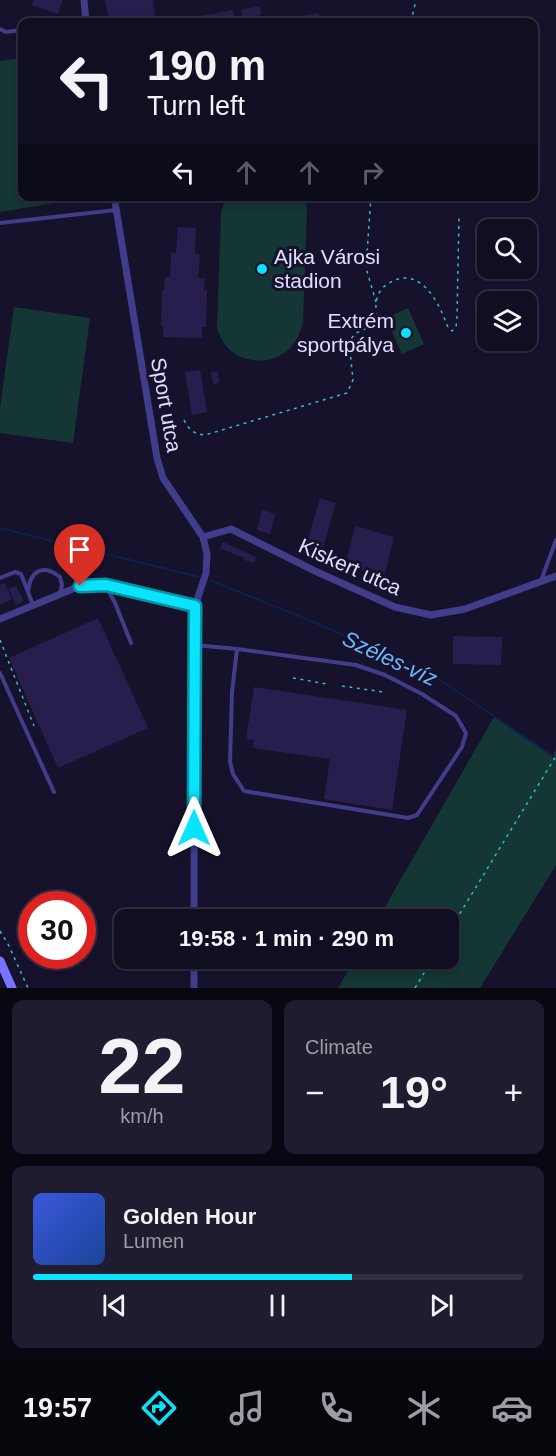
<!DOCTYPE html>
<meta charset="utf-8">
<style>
body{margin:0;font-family:Helvetica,sans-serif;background:#1e1c2e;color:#f1f3f6;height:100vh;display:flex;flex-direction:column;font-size:22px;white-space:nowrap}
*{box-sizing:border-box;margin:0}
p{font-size:20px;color:#9c9ca5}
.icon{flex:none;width:33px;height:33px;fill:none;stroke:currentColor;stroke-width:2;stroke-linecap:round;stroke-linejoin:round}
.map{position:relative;height:988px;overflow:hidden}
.details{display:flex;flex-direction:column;gap:12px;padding:12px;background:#090812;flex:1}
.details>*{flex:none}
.hud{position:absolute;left:18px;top:18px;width:520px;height:183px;border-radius:12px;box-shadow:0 3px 9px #0003,0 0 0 2px #302e3f;background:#100e21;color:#f1f3f6;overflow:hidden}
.buttons{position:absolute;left:477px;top:219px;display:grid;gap:12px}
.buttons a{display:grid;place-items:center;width:60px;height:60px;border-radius:12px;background:#100e21;box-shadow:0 3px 9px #0003,0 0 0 2px #302e3f;font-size:30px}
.speed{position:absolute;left:18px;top:891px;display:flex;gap:12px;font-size:30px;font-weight:700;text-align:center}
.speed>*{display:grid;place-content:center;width:78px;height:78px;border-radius:50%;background:#100e21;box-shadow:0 3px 9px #0003,0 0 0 2px #302e3f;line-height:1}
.speed .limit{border:9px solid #d22;background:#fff;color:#111}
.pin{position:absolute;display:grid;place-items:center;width:51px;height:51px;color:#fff;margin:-62px -26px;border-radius:50% 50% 50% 0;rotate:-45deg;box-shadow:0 0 6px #0007}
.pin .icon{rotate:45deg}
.me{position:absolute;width:66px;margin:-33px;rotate:0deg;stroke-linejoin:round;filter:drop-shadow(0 0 4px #0008)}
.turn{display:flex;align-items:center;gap:21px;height:126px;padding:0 30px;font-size:27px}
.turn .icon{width:78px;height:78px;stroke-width:2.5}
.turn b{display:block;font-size:42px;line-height:51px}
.lanes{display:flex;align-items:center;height:57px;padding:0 30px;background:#0003;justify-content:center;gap:30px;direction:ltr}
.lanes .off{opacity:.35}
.big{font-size:45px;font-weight:700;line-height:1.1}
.details .tile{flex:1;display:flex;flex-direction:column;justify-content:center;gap:9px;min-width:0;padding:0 21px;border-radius:12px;background:#1e1c2e}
.details .dial{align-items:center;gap:0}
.dial b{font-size:78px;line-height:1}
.song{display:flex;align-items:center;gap:18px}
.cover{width:72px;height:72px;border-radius:9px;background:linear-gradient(135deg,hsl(230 70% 55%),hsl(220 70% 35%))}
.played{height:6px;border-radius:3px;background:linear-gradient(90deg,#0ae3fe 65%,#302e3f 65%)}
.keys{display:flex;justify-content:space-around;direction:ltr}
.heat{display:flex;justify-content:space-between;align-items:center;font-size:33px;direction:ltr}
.details .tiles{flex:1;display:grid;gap:12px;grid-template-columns:1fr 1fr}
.tile:last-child{grid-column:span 2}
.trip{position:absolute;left:114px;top:909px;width:345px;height:60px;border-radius:12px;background:#100e21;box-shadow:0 3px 9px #0003,0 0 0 2px #302e3f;font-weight:700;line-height:60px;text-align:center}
.dock{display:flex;height:96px;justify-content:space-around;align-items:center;background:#06060d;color:#9c9ca5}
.dock .icon{width:42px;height:42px}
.dock .on{color:#0ae3fe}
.dock b{font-size:27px;color:#f1f3f6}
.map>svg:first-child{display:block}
.green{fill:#143635}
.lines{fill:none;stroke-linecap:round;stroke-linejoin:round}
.stream{stroke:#0b224c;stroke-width:2}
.building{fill:#281e4d}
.path{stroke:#31bfb8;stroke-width:1.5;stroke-dasharray:3 4.5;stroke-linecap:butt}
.lane{stroke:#413d8b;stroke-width:4}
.street{stroke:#413d8b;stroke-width:7}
.secondary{stroke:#7974ff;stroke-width:9}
.route-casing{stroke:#0694a5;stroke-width:15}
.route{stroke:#0ae3fe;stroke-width:10}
.poi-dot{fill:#0ae3fe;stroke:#16122c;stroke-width:2}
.labels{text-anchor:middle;stroke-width:6;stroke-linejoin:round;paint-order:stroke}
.poi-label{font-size:21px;fill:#e1ddff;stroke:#16122c;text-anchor:start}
.street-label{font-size:21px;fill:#e1ddff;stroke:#16122c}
.water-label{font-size:22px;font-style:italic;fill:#6bb9ff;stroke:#16122c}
</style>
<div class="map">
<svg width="556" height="988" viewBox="0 0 556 988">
<rect width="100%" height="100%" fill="#16122c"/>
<!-- green -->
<path class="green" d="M22,58V196L71,197L72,200L0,212V61Z
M226,196L303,197L307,207L303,323C300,332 297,342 290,348C271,367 238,364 223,342C221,338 219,333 217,329L221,212Z
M14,307L90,318L73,443L0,433V408Z
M408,308L424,344L402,354L386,318Z
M494,717L552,756L556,750V865L480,988H338L355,959L448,958V920L378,919Z"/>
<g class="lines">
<!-- stream -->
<path class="stream" d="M0,528L199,577
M212,581L323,626L425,670L556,758"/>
</g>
<!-- building -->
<path class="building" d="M34,0H63L58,14L32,5Z
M105,0H153L156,22H109Z
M260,6L261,15L242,18L241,10Z
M233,10L235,17L204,22H169Z
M319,13L320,22H277L276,20Z
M178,227L196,228L195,254H200L198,278H205L204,290H207L206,327H202V338L163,337V326H161L162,290H164L165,277H170L171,252L176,253Z
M200,370L207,412L192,415L185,372Z
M218,371L219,383L213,384L211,372Z
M320,498L336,503L322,551L306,547Z
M262,510L275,514L270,534L257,530Z
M355,526L394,537L384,577L345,567Z
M223,542L256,557L254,563L244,560V558L220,548Z
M5,583L12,599L0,605V585Z
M16,586L24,601L16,605L9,589Z
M98,618L148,728L58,768L9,658Z
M453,636L502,637L501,665L453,664Z
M254,687L407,710L392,810L324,799L330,759L253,748L254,740L246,739Z"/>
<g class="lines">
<!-- path -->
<path class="path" d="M411,22L416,0
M371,196L366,268L376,302
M377,324L387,322
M184,420C189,430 194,434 205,435L347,393L353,380L349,341L356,333L376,324C376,309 373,292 389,283C415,267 433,292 443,315C446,321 446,327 452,331L456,327L457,317L459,217
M0,640L34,726
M293,678L327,684
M342,686L383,692
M0,931L8,944L28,988
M448,933L556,756
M415,988L433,958"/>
<!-- lane -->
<path class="lane" d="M0,29L6,32L22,30
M0,223L116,210
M0,578L15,572L21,574L33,605
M541,581L556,540
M106,586L115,603L131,643
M28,592C30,571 43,563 60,577L62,585L60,593
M195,645L237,649L356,665L385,675L422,694L456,716L466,733L462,747L417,815L408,818L244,791L233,774L230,762L232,692L237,649
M0,673L54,792"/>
<!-- street -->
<path class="street" d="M84,0L86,22
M114,196L157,458L163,478L203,537L207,554L206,573L195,606L194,920
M203,537L231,529L317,572L395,607L431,615L465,609L556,576
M0,619L80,586L106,585L195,606
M194,988V958"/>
<!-- secondary -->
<path class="secondary" d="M0,961L12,988"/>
</g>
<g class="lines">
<defs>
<path id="route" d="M80,586L106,585L195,606L194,828"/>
</defs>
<!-- route casing -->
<use href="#route" class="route-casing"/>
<!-- route -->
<use href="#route" class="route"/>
</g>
<!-- markers -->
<g class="poi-dot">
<circle cx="262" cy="269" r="6"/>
<circle cx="406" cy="333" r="6"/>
</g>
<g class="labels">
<!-- poi labels -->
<g class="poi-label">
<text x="274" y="264">Ajka Városi<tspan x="274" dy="24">stadion</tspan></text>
<text x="394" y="328" text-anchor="end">Extrém<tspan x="394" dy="24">sportpálya</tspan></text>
</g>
<!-- street labels -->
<g class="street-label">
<text transform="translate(166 405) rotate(80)" y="7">Sport utca</text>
<text transform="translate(350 567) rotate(24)" y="7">Kiskert utca</text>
</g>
<!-- water labels -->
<g class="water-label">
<text transform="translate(390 658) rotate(25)" y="8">Széles-víz</text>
</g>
</g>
</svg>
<div class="buttons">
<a><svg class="icon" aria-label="search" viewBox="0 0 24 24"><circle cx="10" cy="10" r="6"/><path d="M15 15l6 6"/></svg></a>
<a><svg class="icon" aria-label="layers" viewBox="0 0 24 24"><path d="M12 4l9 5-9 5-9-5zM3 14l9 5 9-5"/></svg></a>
</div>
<div class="speed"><div class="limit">30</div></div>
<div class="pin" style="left:80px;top:586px;background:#d93025"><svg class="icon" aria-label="arrive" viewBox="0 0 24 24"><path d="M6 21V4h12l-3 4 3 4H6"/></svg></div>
<svg class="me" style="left:194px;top:828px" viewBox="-20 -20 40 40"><path d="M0-17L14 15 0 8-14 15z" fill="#0ae3fe" stroke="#fff" stroke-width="4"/></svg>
<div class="trip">19:58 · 1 min · 290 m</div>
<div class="hud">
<div class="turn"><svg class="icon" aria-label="left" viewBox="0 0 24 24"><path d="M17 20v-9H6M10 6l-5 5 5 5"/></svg><div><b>190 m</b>Turn left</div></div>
<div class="lanes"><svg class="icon" aria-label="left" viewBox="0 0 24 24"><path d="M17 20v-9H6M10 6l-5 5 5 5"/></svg><svg class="icon off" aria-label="ahead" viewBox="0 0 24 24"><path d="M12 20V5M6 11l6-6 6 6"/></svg><svg class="icon off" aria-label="ahead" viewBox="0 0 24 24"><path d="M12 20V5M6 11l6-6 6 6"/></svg><svg class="icon off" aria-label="right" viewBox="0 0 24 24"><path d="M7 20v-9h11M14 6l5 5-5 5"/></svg></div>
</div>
</div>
<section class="details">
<div class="tiles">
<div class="tile dial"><b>22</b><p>km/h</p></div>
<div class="tile"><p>Climate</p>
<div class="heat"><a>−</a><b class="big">19°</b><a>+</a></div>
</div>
<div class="tile">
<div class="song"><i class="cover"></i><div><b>Golden Hour</b><p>Lumen</p></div></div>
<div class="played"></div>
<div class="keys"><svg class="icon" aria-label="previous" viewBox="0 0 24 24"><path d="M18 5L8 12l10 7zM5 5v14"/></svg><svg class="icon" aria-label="pause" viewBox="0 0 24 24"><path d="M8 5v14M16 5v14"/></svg><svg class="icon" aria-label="next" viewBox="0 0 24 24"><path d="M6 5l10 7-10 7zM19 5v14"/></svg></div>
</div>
</div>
</section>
<nav class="dock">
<b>19:57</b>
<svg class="icon on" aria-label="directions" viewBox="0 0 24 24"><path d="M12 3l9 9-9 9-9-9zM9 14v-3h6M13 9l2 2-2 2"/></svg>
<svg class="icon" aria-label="music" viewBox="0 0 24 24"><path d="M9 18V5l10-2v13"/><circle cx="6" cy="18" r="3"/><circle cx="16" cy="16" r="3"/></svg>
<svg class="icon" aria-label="phone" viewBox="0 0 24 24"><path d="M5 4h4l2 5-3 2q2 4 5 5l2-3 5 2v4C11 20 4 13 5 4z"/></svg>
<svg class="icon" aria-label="climate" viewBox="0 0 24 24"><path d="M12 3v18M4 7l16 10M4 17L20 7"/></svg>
<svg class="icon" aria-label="car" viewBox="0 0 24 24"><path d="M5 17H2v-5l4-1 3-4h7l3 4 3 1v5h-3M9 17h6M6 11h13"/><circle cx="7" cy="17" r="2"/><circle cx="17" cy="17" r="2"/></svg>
</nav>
